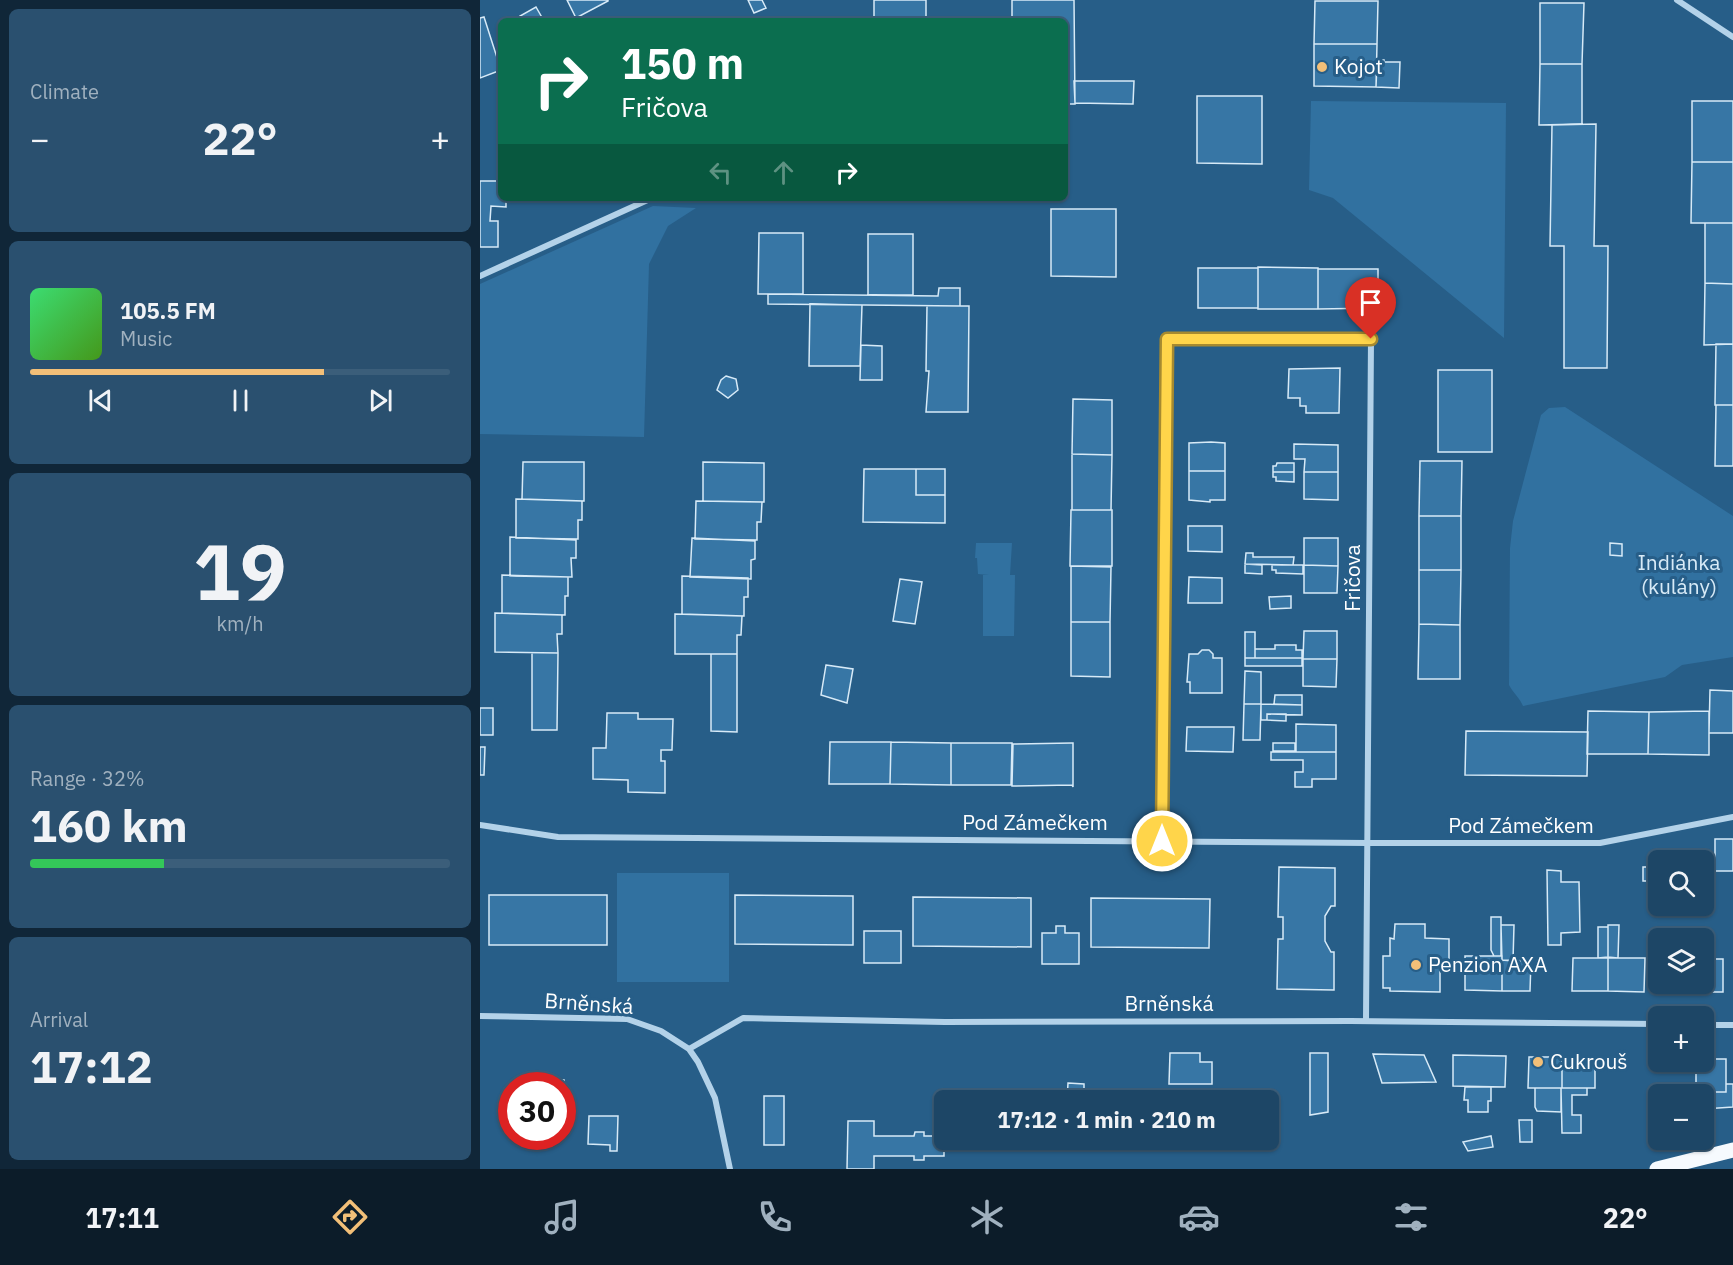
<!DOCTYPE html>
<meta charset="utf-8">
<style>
body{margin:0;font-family:"IBM Plex Sans",sans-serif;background:#2a506f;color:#f1f3f6;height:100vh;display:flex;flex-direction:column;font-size:22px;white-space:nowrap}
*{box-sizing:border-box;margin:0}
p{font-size:20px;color:#a0b1bf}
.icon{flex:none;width:33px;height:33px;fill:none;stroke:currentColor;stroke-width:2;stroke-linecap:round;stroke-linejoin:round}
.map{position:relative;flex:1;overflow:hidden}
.details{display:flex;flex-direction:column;gap:9px;padding:9px;background:#102638;width:480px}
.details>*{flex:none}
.hud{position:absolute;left:18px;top:18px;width:570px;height:183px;border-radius:9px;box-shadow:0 2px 4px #0004,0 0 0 2px #3b5e7a;background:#0b6e4f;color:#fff;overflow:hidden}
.tools{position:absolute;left:1168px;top:850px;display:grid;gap:12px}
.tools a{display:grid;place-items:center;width:66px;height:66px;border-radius:9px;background:#1d4666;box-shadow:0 2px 4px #0004,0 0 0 2px #3b5e7a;font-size:30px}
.speed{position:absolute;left:18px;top:1072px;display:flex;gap:12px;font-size:30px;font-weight:700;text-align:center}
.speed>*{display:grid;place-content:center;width:78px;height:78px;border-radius:50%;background:#1d4666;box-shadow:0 2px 4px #0004,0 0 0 2px #3b5e7a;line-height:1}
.speed .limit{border:9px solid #d22;background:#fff;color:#111}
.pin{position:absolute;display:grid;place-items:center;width:51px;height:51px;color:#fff;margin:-62px -26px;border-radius:50% 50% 50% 0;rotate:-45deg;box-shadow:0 0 6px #0007}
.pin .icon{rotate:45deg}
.me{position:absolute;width:66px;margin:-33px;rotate:0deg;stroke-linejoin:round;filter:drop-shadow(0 0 4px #0008)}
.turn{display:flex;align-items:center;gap:21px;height:126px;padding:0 24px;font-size:27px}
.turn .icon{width:78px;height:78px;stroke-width:2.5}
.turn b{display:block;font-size:42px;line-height:51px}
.lanes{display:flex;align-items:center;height:57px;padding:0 24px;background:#0003;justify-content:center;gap:30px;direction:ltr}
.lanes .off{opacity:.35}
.big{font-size:45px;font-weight:700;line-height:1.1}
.details .tile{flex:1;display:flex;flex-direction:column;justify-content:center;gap:9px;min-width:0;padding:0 21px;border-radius:9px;background:#2a506f}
.details .dial{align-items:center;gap:0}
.dial b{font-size:78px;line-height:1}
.song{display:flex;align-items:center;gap:18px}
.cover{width:72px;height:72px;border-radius:9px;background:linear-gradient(135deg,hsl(140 70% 55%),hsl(100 70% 35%))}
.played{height:6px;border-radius:3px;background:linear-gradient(90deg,#f2bf78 70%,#3b5e7a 70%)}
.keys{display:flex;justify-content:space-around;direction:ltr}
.heat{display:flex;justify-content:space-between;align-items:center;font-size:33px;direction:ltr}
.charge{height:9px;border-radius:4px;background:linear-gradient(90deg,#34c759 32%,#3b5e7a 0)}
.trip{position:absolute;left:454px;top:1090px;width:345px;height:60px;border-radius:9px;background:#1d4666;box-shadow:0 2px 4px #0004,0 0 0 2px #3b5e7a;font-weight:700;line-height:60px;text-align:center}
.dock{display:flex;height:96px;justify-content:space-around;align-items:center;background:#0c1c29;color:#a0b1bf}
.dock .icon{width:42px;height:42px}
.dock .current{color:#f2bf78}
.dock b{font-size:27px;color:#f1f3f6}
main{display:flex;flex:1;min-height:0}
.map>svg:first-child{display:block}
.green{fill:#3171a0}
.building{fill:#3776a5;stroke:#d7eaf7;stroke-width:1.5}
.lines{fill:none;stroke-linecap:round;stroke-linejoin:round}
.street{stroke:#b3d2e9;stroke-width:6}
.primary{stroke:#f6fafe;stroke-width:15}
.route-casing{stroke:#a68a30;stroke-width:15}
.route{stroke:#ffd54a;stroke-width:10}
.poi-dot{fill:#f2bf78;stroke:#275e88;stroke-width:2}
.labels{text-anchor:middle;stroke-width:6;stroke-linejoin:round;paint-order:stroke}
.poi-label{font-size:21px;fill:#fff;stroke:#275e88;text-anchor:start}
.park-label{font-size:21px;fill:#d7eaf7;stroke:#275e88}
.street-label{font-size:21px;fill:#fff;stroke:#275e88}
</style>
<main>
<section class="details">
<div class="tile"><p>Climate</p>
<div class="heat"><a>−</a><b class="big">22°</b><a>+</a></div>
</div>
<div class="tile">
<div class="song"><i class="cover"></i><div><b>105.5 FM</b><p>Music</p></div></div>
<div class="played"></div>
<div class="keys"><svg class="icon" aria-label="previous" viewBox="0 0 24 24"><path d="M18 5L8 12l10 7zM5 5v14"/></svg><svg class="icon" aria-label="pause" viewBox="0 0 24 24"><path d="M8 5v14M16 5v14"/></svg><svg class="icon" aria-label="next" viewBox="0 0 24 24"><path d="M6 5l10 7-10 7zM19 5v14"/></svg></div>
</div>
<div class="tile dial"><b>19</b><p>km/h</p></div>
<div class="tile"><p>Range · 32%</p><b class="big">160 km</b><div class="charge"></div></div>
<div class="tile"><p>Arrival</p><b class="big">17:12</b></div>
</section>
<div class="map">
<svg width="1253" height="1169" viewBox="0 0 1253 1169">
<rect width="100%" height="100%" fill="#275e88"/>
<!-- green -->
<path class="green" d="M831,101L1026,103L1024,338L853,198L829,190Z
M173,206L216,208L188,226L169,264L164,437L0,434V284Z
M1085,407L1253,516V657L1202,665L1185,677L1043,706C1040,698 1033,693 1029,685L1030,548L1033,521L1061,415L1069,408Z
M496,543H532L530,575H535L534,636H503V575H509L498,574L497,558H495Z
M137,873H249V982H137Z"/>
<!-- building -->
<path class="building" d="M87,0H128V1L96,18Z
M268,0H282L286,8L274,13Z
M394,0H446V21H394Z
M532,0H594L595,104H585V21H532Z
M835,1H898L897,44H834Z
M1060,3H1104L1102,64H1060Z
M56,7L64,21H43L40,16Z
M4,17L21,70L0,78V18Z
M834,44H897L896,87L834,86Z
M900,60H904V62H920L919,88L896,87L897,63H900Z
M1060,64H1102V124L1059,125Z
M594,81H654L653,104L595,103Z
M717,96H782V164L717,163Z
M1212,101H1253V162H1212Z
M1116,124L1114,246H1128L1127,368H1084V246H1070L1072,125Z
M1212,162H1253V223H1211Z
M0,181H21V198H26V207L11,206L10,221H18V247H0Z
M571,209H636V277L571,276Z
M1225,223H1253V284L1225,283Z
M279,233H323V294H278Z
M388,234H433V295H388Z
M778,267L838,268V309H778Z
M718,268H778V308H718Z
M838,269H898V308L838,309Z
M1225,283L1253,284V344L1224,345Z
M459,288H480V306L288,304V294L458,296Z
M330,304L382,305L380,366H329Z
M447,306H489L488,412H446L449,371H446Z
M1236,344H1253V405H1235Z
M381,345L402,346V380H380Z
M860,368L859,413H826V406H820V398H808L809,369Z
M958,370H1012V452H958Z
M246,376L256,379L258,390L248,398L237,390L241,380Z
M593,399L632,400V455L592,454Z
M1236,405H1253V466H1235Z
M731,442L745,443V471H709V443Z
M814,444L858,445V472H824L825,459H814Z
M592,454L632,455L631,510H592Z
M940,461H982L981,516H939Z
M43,462H104V501L42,499Z
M223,462L284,463V502L223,501Z
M797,463H814V472H793V466H796Z
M384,469H436V495H465V523L383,522Z
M436,469H465V495H436Z
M709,471H745V500H730V502L709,500Z
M793,472H814V482L796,481V477H793Z
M824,472H858V500L824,499Z
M36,499L102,501V520H98V539L36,538Z
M216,501L282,502L281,522H277V540L215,539Z
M591,510H632V566H590Z
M939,516H981V570H939Z
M708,526H742V552L708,551Z
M30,537L96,540V558H91L92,577L30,576Z
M212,538L275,541V559L271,560V579L210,577Z
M824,538H858V566L824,565Z
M1130,543L1142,544V556L1130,555Z
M766,553H773V557H814L813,565L765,564Z
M765,564L782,565V574L765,573Z
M792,565H823V574L796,573V570H792Z
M824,565L858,566L857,593H824Z
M591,566L631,567L630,622H591Z
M939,570H981L980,625L939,624Z
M22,575L88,577V596H85V615L22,613Z
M202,576L268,578V597H264V616L202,614Z
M709,577L742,578V603H708Z
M420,579L442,582L435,624L413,621Z
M811,596V608L790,609L789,597Z
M15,613L82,615V634H77L78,653L15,652Z
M195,614L262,616L261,635H257V654H195Z
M591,622H630V677L591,676Z
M939,624L980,625V679H938Z
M824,631H857V659H823Z
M765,632H775V658H765Z
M795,645H816V650H822V658H775V649H795Z
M722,650H729L733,654V658H742V693H710V682H707L709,654H718Z
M52,653H78L77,730H52Z
M231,654H257V732L231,731Z
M765,658H822V666H765Z
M823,659H857L856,687L823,686Z
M346,665L373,669L367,703L341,695Z
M765,671L781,672V704H764Z
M1230,690L1253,691V733H1229Z
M795,695H822V705L794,704Z
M764,704H781L780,740H763Z
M781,704L822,705V715L787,714V720H781Z
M0,708H13V735H0Z
M1108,711L1169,712L1168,754H1107Z
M1229,711V755L1168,754L1169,712Z
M127,713H158V719H193L192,750H181V761H185V793L148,792V780L113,779V748H126Z
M787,714H806V721L787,720Z
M816,724L856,725V752H816Z
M707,727H754L753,752L706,751Z
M986,731L1108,732L1107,776L985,775Z
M350,742H411L410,784H349Z
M411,742L471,743V785L410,784Z
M471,743H532L531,785H471Z
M592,743H593V787L592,785L532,786L533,744Z
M793,743H815V751H793Z
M0,747H5L4,775H0Z
M791,752H856V779H832V787H815V772H823V760H791Z
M1235,839H1253V871H1235Z
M1172,854H1187V861H1179V881H1163V867H1172Z
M799,867L855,868V906H851L845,916V941L851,952H854V990L797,989L798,939H803V917H798Z
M1067,870L1081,871V882H1099L1100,932L1081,933V945H1068Z
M9,895H127V945H9Z
M255,895L373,896V945L255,944Z
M433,897L551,898V947L433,946Z
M611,898L730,899L729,948L611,947Z
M1011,917H1021V956H1014L1011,950Z
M915,924H945V938L969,939V969H960V992L910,991V988H903V956H910V938L914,939Z
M1021,925H1034L1033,961L1022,960Z
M1128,925H1139L1138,958L1128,957Z
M576,926H585V933H599V964H562V933H576Z
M1118,927H1128V957L1118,958Z
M384,931H421V963H384Z
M985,956H1022V991L985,990Z
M1093,958H1128V991H1092Z
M1128,958H1165L1164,992L1128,991Z
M1224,959H1243V992H1206V984H1224Z
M1022,960L1051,961L1050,991H1022Z
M690,1053H720V1062H732V1084H689Z
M830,1053H848V1112L830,1115Z
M893,1054L944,1055L956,1082L902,1083Z
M973,1055L1026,1056L1025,1087L973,1086Z
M1049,1057H1082V1088H1048Z
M1082,1057H1115V1088H1082Z
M1224,1059H1246V1092H1221V1083H1216V1062H1224Z
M64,1079L84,1080V1106L82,1086H36H63Z
M588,1083L604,1084V1090H615L614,1101H587Z
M1246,1084H1253V1107L1224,1109V1095H1217V1087H1221V1092H1246Z
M985,1087H1011V1101H1008V1112H988V1100H984Z
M1055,1088H1081V1112L1057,1111L1055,1107Z
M1081,1088H1107V1095H1092V1115H1101V1133H1082Z
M538,1090L587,1091V1101H538Z
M284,1096H304V1145H284Z
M109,1116H138L137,1151H130V1145L108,1144Z
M1039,1120H1052V1142H1040Z
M368,1121H394V1136H434L435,1132H444V1136H464V1156H444V1160H434V1156H394V1169H367Z
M1011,1136L1013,1147L988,1151L983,1142Z"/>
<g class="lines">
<!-- street -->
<path class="street" d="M1197,0L1253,37
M0,276L172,198
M0,825L78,837L888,843H1120L1253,817
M682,841L688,339H891L886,1021
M0,1016L147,1019L181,1031L209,1049L218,1062L235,1098L250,1169
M1224,1025H1253
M209,1049L263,1018L465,1022L870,1021L1179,1024"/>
<!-- primary -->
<path class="primary" d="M1177,1169L1253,1150"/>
</g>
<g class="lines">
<defs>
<path id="route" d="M682,841L687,339H891"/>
</defs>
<!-- route casing -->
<use href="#route" class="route-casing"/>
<!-- route -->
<use href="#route" class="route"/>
</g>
<!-- markers -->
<g class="poi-dot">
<circle cx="842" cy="67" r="6"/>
<circle cx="936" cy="965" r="6"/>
<circle cx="1058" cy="1062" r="6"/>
</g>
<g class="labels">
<!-- poi labels -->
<g class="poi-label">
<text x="854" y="74">Kojot</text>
<text x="948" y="972">Penzion AXA</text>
<text x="1070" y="1069">Cukrouš</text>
</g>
<!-- park labels -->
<g class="park-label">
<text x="1199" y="570">Indiánka<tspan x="1199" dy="24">(kulány)</tspan></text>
</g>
<!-- street labels -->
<g class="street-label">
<text transform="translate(873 578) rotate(-90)" y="7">Fričova</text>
<text x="555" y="830">Pod Zámečkem</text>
<text x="1041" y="833">Pod Zámečkem</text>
<text transform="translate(109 1004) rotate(4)" y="7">Brněnská</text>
<text x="689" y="1011">Brněnská</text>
</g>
</g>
</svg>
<div class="tools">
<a><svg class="icon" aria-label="search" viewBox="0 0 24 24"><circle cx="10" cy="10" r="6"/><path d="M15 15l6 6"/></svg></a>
<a><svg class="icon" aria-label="layers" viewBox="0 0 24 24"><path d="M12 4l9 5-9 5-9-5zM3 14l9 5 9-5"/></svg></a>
<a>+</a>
<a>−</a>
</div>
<div class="speed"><div class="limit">30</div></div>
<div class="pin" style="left:891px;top:339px;background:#d93025"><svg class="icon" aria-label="arrive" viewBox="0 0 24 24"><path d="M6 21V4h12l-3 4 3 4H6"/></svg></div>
<svg class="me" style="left:682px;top:841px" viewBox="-20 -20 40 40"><circle r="17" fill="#ffd54a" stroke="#fff" stroke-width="3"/><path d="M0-11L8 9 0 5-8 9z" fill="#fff"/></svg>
<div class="trip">17:12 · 1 min · 210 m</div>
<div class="hud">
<div class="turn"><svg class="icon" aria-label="right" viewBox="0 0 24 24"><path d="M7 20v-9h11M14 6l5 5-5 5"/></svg><div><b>150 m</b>Fričova</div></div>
<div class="lanes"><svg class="icon off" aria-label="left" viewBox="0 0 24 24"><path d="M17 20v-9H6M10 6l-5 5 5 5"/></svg><svg class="icon off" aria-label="ahead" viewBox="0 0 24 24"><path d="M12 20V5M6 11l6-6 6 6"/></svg><svg class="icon" aria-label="right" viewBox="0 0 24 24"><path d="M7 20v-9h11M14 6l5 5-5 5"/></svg></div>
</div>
</div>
</main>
<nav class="dock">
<b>17:11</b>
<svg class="icon current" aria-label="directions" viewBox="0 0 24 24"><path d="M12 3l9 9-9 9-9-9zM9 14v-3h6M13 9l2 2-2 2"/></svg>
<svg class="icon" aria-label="music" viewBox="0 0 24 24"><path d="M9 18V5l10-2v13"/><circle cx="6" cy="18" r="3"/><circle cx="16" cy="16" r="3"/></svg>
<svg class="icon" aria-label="phone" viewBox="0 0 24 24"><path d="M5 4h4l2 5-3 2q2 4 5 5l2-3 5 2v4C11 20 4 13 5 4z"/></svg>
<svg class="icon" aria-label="climate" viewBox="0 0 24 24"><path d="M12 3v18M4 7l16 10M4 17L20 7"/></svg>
<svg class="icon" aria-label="car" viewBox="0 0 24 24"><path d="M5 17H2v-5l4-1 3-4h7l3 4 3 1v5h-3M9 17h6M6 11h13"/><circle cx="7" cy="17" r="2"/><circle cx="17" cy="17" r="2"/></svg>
<svg class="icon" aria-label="filters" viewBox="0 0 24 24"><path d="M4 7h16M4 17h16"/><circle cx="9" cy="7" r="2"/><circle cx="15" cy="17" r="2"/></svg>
<b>22°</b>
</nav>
